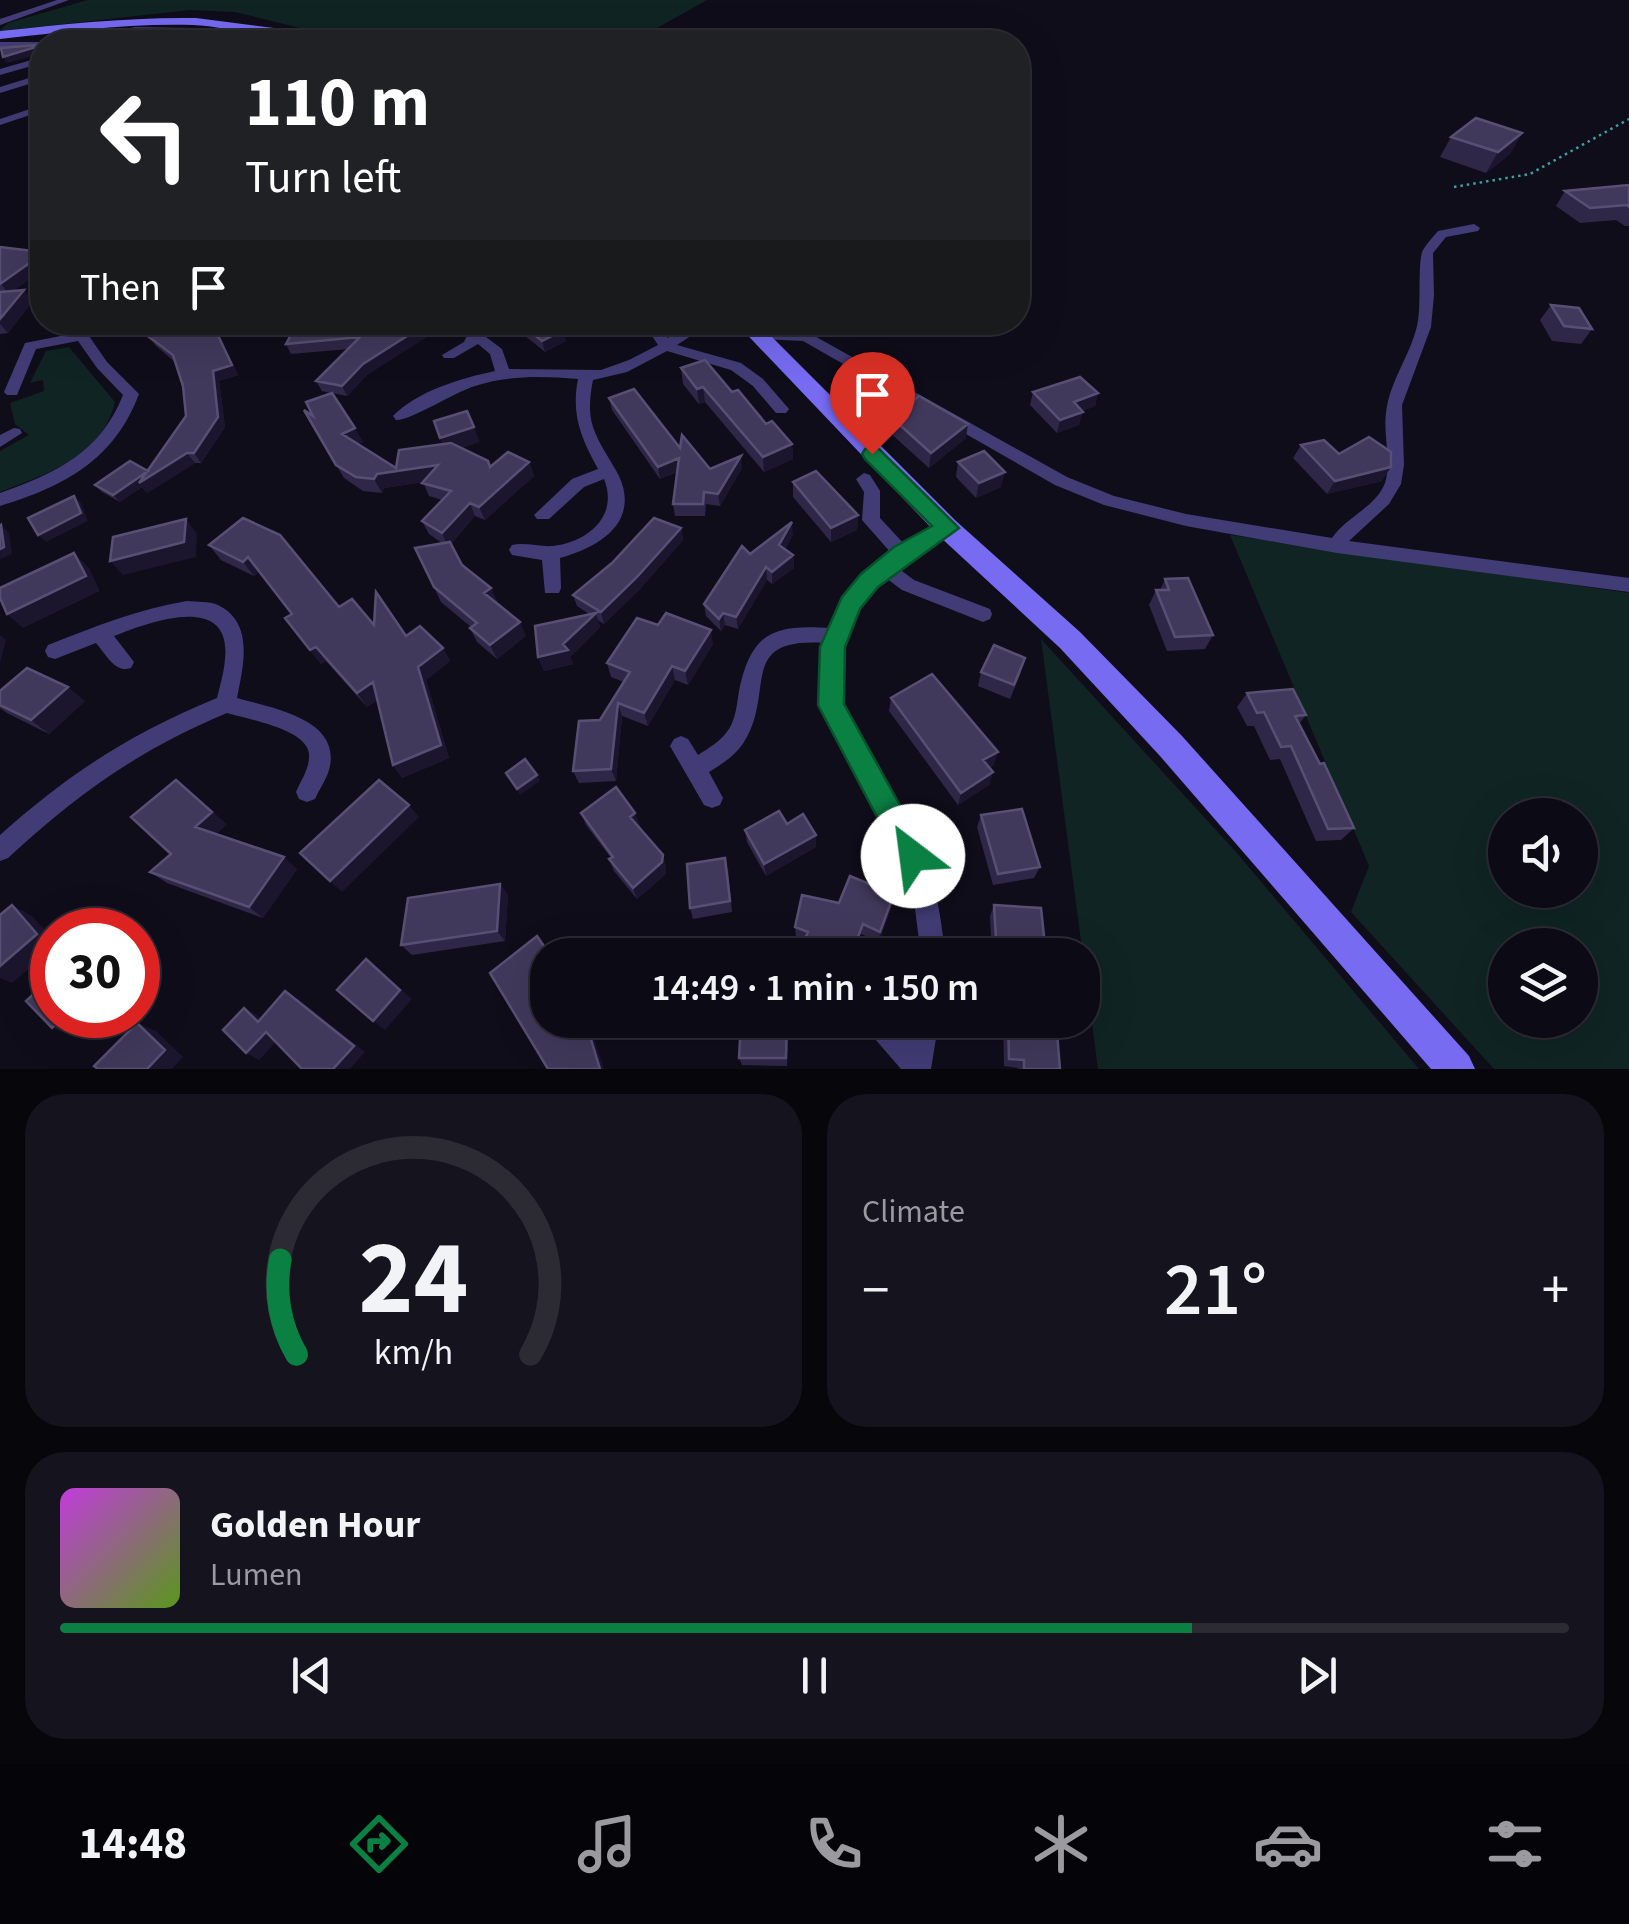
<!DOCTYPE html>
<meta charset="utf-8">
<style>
body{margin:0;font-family:"Source Sans 3",sans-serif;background:#15131d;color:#f1f3f6;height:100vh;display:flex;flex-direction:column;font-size:38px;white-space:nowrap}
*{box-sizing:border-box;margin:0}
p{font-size:32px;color:#9a9aa0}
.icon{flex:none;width:55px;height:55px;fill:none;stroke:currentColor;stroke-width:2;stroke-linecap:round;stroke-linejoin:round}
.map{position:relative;height:1069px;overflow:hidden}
.sheet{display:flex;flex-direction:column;gap:25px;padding:25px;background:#07060b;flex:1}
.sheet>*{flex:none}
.hud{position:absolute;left:30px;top:30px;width:1000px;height:305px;border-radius:40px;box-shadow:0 10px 40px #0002,0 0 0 2px #2c2b34;background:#202124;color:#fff;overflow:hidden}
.tools{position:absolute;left:1488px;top:798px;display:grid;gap:20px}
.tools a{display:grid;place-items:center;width:110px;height:110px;border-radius:50%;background:#0c0a14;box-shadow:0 10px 40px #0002,0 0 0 2px #2c2b34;font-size:50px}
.speed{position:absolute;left:30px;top:908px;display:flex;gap:20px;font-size:50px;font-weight:700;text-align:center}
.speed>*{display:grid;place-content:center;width:130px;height:130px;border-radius:50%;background:#0c0a14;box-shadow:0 10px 40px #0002,0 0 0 2px #2c2b34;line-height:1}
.speed .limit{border:15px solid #d22;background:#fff;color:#111}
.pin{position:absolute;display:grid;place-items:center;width:85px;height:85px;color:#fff;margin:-102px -42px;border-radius:50% 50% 50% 0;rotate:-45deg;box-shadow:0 0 10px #0007}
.pin .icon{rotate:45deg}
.me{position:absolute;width:110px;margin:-55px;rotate:330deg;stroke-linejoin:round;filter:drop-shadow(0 0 8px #0008)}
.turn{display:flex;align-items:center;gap:35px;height:210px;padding:0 50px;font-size:45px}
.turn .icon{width:130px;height:130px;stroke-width:2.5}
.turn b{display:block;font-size:70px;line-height:85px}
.then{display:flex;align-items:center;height:95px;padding:0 50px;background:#0003;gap:20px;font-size:38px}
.big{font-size:75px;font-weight:600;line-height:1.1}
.sheet .card{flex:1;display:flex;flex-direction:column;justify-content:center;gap:15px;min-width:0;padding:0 35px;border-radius:40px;background:#15131d}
.sheet .dial{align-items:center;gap:0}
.dial svg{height:260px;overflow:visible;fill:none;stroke:#2c2b34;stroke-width:7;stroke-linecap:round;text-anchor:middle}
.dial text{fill:#f1f3f6;stroke:none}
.song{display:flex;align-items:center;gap:30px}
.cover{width:120px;height:120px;border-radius:15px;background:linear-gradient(135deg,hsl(290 70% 55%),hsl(90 70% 35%))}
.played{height:10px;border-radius:5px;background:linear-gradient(90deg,#0b8043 75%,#2c2b34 75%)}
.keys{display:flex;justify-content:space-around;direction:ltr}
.heat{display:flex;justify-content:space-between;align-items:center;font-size:55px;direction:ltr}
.sheet .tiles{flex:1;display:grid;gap:25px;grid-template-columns:1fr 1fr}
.card:last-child{grid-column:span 2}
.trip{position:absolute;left:530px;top:938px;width:570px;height:100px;border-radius:40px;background:#0c0a14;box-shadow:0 10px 40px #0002,0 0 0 2px #2c2b34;font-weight:600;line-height:100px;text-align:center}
.tabs{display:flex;height:160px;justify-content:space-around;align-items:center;background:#050408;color:#9a9aa0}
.tabs .icon{width:70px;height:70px}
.tabs .current{color:#0b8043}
.tabs b{font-size:45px;color:#f1f3f6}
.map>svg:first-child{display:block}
.green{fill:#102424;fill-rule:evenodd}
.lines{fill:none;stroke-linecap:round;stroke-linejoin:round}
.path{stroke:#38a2a1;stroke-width:2.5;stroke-dasharray:2.5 4;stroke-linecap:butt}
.street{fill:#413c75;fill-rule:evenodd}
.secondary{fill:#766bf1;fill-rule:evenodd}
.wall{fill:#2f2747}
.shaded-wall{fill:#1b152e}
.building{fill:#41395b;stroke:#585074;stroke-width:2.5}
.route{fill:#0b8043;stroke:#07532c;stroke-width:2.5}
</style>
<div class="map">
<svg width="1629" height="1069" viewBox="0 0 1629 1069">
<rect width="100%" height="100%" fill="#100d1b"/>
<!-- green -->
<path class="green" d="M88,0H707L632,42H358L235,12L190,10L0,31L8,23Z
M69,347L115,402C101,458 48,473 0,492V451L29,435L15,424L10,403L44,391L43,380L30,383L46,351Z
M1230,535L1629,593V1069H1494L1351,912L1369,866ZM1505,815H1580V890H1505ZM1505,945H1580V1020H1505Z
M1041,639L1236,852L1419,1069H1098Z"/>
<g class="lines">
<!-- path -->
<path class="path" d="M1454,187L1530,174L1629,119"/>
<!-- street -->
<path class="street" d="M57,0H69L0,25V19Z
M135,27L190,28L195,31L190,34L135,33L86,42H70Z
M277,29L280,34L254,42H241Z
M0,42H43L42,48H0Z
M42,57V63L0,75V69Z
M42,74V80L0,93V87Z
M42,105V111L0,125V119Z
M1474,224L1480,228L1478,231L1446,237L1433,253L1434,295L1431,327L1402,405L1404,465L1401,484L1389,504L1349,541L1629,578V592L1337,553L1186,526L1104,505L1055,485L803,341L761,339L754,335L761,331L811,334L1067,477L1114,496L1186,514L1332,538C1346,517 1376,507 1385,483C1392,460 1383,436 1386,413C1389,382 1410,356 1417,326C1422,307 1417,261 1423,250C1427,243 1433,237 1438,231Z
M78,322H92L89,336L107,362L139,394C114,460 65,486 0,506V493C56,473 100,453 123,395L97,368L78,341L36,349L17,395H7L4,392L25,343L76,333Z
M643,322H657L668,338L694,322H712L677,345L741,363L763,379L789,409L786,413H776L753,386L731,370L667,351L627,372L593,380C590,395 588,412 593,427C599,445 611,460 619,476C640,522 600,547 560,558L561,588L559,593H545L542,560L512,555L509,550L512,545C525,542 539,547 553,546C588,542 619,516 604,479L584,487L549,519H537L534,515L572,479L598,469C581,438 571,415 578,379C543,376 509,375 475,386C455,392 410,421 396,420L393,416C417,391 462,378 495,371L490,354L478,344L454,358H444L442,355L464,342L472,325H482V334L502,349L509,369L601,370L629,360L658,345Z
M14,428L20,429L22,433L0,447V435Z
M864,473L870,475L880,491V518L905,545L941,523H953L956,528L953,533L898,568L914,580L990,609L992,614L990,619L983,622L902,590L886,578C856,607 842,638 841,680C841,690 840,700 844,710C860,753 892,789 913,830C933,870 941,911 945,955H921L913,894L903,859L824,711L821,688L825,643C736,637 776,691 744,742C736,755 722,764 709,772L723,798L720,805L712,808L704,805L670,746L674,739L681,736L688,739L698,755C709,748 721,741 729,729C736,718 737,703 739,691C751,632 774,624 830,628C844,596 865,573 892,554L862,520L864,492L856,479Z
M187,601C196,602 209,601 218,605C255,623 243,667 237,698C272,708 343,719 329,770C326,780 319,790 315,799L307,802L299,799L296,792C301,780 310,768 309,754C307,729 247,719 227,713C140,749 76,795 8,858L0,861V835C68,774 133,732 217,698C220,686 224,672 225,659C232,591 149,622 114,636L134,662L131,668C115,674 106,654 96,643L55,659L48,657L45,651L48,645C94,627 138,609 187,601Z
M913,1020H939L931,1069H901L875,1039L871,1030L875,1021L891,1020L909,1039Z"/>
<!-- secondary -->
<path class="secondary" d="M196,18L274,28L324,42C282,45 237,27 193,25C129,23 64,32 0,39V31C65,24 130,17 196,18Z
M735,322H757L956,521L1080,632L1182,736L1469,1056L1475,1069H1431L1160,756L1060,648L938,535Z"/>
</g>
<!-- wall -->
<path class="wall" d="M1522,133L1510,154L1486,173L1440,157L1451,137Z
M1629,185V226H1625L1616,220L1580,223L1556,206L1565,191Z
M0,247L42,252V270L13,291L24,290L32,302L8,333L0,334Z
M1551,305L1592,329L1581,344L1552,341L1540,320Z
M298,322H450L368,374L347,396L332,393L363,442L358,444L396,468L480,442L462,448L490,467L529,462L534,476L485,520L475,516L451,544L462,565L491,588L497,602L526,636L497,659L477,642L470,628L471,627L441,602L415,548L442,543L429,534L422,521L442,500L429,496L423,482L384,488L382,493L363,491L344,478L304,410L313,416L330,393L322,391L316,381L348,349L291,354L286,344Z
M508,322H553L566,341L545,352Z
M185,330L211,333L216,331L238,375L219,381L225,427L201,463H195L147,493L142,487L120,502L102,492L95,485L148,470L186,416L183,386L175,362L156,346L149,337Z
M681,368L732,392L766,424L792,444L793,459L764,472L705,402L699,404L683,384Z
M1033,392L1098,393L1095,406L1082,411L1079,425L1057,433L1030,405Z
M609,398L710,469L742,468L720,506L706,504L705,516H675L673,504L677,472L660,479L612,410Z
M891,417L966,438L929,468L889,432Z
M1301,445L1339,454L1382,481L1327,494L1293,458Z
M958,462L1001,487L976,498L956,477Z
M793,482L858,515L857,530L831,542L793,497Z
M681,528L683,540L640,589L604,624L598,620L600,627L570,657L573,664L544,671L538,657L589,614L577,606L573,595Z
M793,535L785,549L793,555L794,568L772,584L767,580L738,629L725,625L721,631L706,616L704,604L750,554Z
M209,545L374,625L443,648L450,661L426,680L449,758L402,778L393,765L377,700L367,707L326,661L321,664L285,618L292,614L259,572L254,576L221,560Z
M1165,579L1213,635L1205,649L1167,651L1149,605L1156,590H1160Z
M713,644L688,685L675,680L648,726L622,716L616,781L579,783L573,771L600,720L624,682L611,677L607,663Z
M981,672H1021L1010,699L978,686Z
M0,691L85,701L49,734L7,713L0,708Z
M1247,693L1306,715L1299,724L1354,828L1341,840L1316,841L1280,759L1270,760L1254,726H1247L1237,707Z
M891,698L994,765L989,768L993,772L989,785L958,805L889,711Z
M581,813L640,825L638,826L666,867V874L637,899L614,871L609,859L611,858L586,825Z
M981,815L1040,867L1034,878L993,885L977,827Z
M227,824L216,834L297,869L263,918L167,883L150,872Z
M787,824L816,847L766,876L747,842L745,830Z
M728,869L732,912L693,919L690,908Z
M500,884L508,895L505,941L412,955L401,945Z
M839,903L892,905L879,942L861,934L804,941L796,937L795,927Z
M994,905L1046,955H992L990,916Z
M788,1020L787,1066L742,1065L739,1058Z
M1003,1020H1056L1060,1069H1018V1068L1004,1066Z"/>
<!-- shaded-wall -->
<path class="shaded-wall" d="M233,31L236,39L232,42H214Z
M37,45L41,52L40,54L7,63L3,57Z
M1522,133L1510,154L1486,173L1498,152Z
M42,254V270L9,294L1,284Z
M24,290L32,302L8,333L0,324V319Z
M429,322H450L368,374L347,396L342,386L363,364Z
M563,330L566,341L545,352L542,341Z
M216,331L238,375L219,381L225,427L201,463L194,453L213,371Z
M703,387L705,402L699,404L697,389Z
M1098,393L1095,406L1070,415L1074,402Z
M1083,412L1079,425L1057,433L1060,420Z
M968,424L966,438L929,468L931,453Z
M474,427L480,442L446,453L440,438Z
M355,428L363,442L349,448L342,434Z
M792,444L793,459L764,472L763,457Z
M187,453L195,463L147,493L142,487L120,502L113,495L148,471Z
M741,456L742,468L720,506L718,494Z
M679,458L681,470L660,479L658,467Z
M529,462L534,476L485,520L479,507Z
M438,465L444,479L384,488L382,493L374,479L377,474Z
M1391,467L1382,481L1327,494L1335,481Z
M1005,472L1001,487L976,498L979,483Z
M74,496L81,503L88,521L46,542L38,535Z
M470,503L475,516L448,547L442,533Z
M858,515L857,530L831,542V528Z
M186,519L197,534L196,557L123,575L110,561Z
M792,522L793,535L780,557L779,545Z
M1,525L9,533L12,554L0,559Z
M681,528L683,540L640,589L604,624L601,612Z
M74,553L89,568L100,591L23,628L7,614Z
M793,555L794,568L772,584V572Z
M248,557L259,572L254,576L243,562Z
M766,567L767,580L738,629L736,617Z
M491,588L497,602L484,593Z
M596,613L600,627L570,657L573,664L544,671L538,657L563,644Z
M723,613L725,625L721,631L719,619Z
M520,622L526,636L497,659L490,645Z
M711,630L713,644L688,685L685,671Z
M0,635L6,640L0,663Z
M316,647L326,661L321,664L310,650Z
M443,648L450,661L426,680L449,758L402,778L393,765L418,667Z
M672,666L675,680L648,726L644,713Z
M373,682L382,696L367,707L357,693Z
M68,687L85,701L49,734L31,720Z
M618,703L622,716L616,781L611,769Z
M998,752L994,765L980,773L983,760Z
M993,772L989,785L958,805L961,793Z
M537,775L540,781L520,795L517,789Z
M176,780L227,824L210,839L195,827Z
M409,805L419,817L342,892L330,881Z
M635,813L640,825L635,829L630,817Z
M816,835V847L766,876L764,864Z
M663,855L666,867V874L637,899L633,888Z
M284,857L297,869L263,918L249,907Z
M500,884L508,895L505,941L497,931Z
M894,894L892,905L879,942L880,932Z
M12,905L32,916L52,938V949L12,983L0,978V966Z
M863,924L861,934L854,955H851Z
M366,959L412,999L385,1030L373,1021Z
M285,991L298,999L365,1052L350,1069H333Z
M244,1008L257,1015L271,1029L258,1022Z
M65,1015H95L73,1036L52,1028Z
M590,1020H594L598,1027L592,1032L604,1069H600L586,1023Z
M137,1023L156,1031L183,1057L172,1069H147Z
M266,1032L279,1039L259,1060L246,1053Z"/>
<!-- building -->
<path class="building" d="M233,31L214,42H81L135,32Z
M37,45L36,47L3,57L1,48Z
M1476,118L1522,133L1498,152L1451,137Z
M1629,185V207L1627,205L1590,208L1565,191Z
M0,247L42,252V254L0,284Z
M24,290L0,319V292Z
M1551,305L1579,308L1592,329L1564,326Z
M298,322H429L363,364L342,386L316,381L360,337L286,344Z
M518,322H553L563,330L542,341Z
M176,323L185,330L198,324L211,333L216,331L232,365L213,371L218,417L194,453H187L139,483L186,416L183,386L173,355L149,337Z
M705,360L732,392L738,390L766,424L772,421L792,444L763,457L703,387L697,389L681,368Z
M1080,377L1098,393L1074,402L1083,412L1060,420L1033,392Z
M634,389L680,448L682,435L710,469L741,456L718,494L704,492L703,504H673L679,458L658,467L609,398Z
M332,393L355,428L342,434L396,468L399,450L451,443L488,461L490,467L508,452L529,462L479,507L470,503L442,533L422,521L451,491L422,483L438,465L377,474L374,479L356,477L336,465L304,410L313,416L306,402Z
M919,396L968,424L931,453L891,417Z
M467,411L474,427L440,438L434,421Z
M1369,437L1391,452V467L1335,481L1301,445L1324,440L1339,454Z
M984,451L1005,472L979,483L958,462Z
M130,461L148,471L113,495L95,485Z
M816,471L858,515L831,528L793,482Z
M74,496L81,513L38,535L28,518Z
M243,518L280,535L339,607L352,599L374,625L376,592L406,636L420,626L443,648L418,667L441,745L393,765L373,682L357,693L316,647L310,650L285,618L292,614L248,557L243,562L209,545Z
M654,518L681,528L637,577L601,612L573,595L612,563Z
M186,519L184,542L110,561L113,537Z
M792,522L779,545L793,555L772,572L766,567L736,617L723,613L719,619L704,604L742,546L750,554Z
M1,525L4,547L0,549V526Z
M450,542L462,565L491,588L484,593L520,622L490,645L470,628L477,623L434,587L415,548Z
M74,553L86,576L7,614L0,598V588Z
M1188,578L1213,635L1175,637L1156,590H1169L1165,579Z
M596,613L563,644L568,650L538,657L535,626Z
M666,613L711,630L685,671L672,666L644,713L618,703L611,769L573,771L579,721L600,720L630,672L607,663L637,618L658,625Z
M994,645L1025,658L1014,685L981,672Z
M27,668L68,687L31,720L0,705V691Z
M932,674L998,752L983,760L993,772L961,793L891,698Z
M1293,689L1306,715L1295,716L1320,764L1324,763L1354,828L1328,829L1291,746L1281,747L1264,712L1257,713L1247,693Z
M525,759L537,775L517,789L506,773Z
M176,780L212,812L195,827L284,857L249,907L150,872L171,854L131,817Z
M379,780L409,805L330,881L300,853Z
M616,787L635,813L630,817L663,855L662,862L633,888L609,859L613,857L581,813Z
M1022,809L1040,867L998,874L981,815Z
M779,811L787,824L803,814L816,835L764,864L745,830Z
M725,858L730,901L690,908L687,864Z
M850,876L894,894L880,932L863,924L851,955H798L808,932L795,927L802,895L839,903Z
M500,884L497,931L401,945L408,898Z
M12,905L37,934L0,966V915Z
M994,905L1041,908L1046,955H997Z
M537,936L550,955H548V1020H590L586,1023L600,1069H548L490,973Z
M366,959L400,990L373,1021L337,990Z
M52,977V1015H65L52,1028L26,1001Z
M285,991L354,1046L333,1069H302L266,1032L246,1053L223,1030L244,1008L258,1022Z
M741,1020H787L786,1058H739Z
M1008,1020H1056L1060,1069H1024V1060L1009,1059Z
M137,1023L165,1050L147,1069H98L94,1066Z"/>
<!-- route -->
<path class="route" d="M872,446L879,449L959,528L878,587L860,609L845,647L844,704L928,856L924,866L913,870L903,866L818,705L820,647L842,597L861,574L894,547L932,526L865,459L862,454L865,449Z"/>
</svg>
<div class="tools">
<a><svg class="icon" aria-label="sound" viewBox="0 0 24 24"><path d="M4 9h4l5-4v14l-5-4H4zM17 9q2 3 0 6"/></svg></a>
<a><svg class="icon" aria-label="layers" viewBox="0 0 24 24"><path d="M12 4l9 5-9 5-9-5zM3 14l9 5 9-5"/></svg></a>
</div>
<div class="speed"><div class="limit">30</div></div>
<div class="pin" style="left:872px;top:454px;background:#d93025"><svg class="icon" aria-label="arrive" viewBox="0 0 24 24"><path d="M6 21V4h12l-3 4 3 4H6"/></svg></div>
<svg class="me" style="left:913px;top:856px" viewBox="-20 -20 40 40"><circle r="19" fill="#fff"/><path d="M0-13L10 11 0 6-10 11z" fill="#0b8043"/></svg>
<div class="trip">14:49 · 1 min · 150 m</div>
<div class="hud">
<div class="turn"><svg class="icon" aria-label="left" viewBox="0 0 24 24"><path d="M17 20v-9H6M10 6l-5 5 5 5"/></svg><div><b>110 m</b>Turn left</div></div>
<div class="then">Then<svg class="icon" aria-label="arrive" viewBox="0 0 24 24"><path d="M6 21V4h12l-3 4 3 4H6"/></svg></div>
</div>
</div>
<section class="sheet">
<div class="tiles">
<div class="card dial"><svg viewBox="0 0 100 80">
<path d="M14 69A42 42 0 1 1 86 69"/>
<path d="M14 69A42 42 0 0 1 9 40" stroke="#0b8043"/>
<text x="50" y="56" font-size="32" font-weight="700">24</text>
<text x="50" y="72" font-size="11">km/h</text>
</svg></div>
<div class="card"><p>Climate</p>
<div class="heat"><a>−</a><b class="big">21°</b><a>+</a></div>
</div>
<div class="card">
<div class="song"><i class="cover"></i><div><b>Golden Hour</b><p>Lumen</p></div></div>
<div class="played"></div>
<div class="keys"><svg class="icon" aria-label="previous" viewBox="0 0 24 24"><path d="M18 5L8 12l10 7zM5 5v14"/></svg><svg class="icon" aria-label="pause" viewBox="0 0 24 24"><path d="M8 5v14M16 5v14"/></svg><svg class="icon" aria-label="next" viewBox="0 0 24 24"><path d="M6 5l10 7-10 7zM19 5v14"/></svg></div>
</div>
</div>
</section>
<nav class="tabs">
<b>14:48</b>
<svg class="icon current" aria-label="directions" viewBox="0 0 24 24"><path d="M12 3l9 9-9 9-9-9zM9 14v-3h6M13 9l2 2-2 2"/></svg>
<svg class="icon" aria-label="music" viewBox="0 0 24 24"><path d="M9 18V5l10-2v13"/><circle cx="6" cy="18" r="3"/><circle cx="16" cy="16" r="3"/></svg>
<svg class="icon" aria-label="phone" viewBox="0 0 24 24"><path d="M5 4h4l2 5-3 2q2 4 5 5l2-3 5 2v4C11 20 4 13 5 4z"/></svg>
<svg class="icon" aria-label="climate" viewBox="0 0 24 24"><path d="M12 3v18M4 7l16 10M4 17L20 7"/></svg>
<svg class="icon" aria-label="car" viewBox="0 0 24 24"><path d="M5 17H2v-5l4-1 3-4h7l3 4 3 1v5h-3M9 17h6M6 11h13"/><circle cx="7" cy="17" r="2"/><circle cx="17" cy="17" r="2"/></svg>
<svg class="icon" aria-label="filters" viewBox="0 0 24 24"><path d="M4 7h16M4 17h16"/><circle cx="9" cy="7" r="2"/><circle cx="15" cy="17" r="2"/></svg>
</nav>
